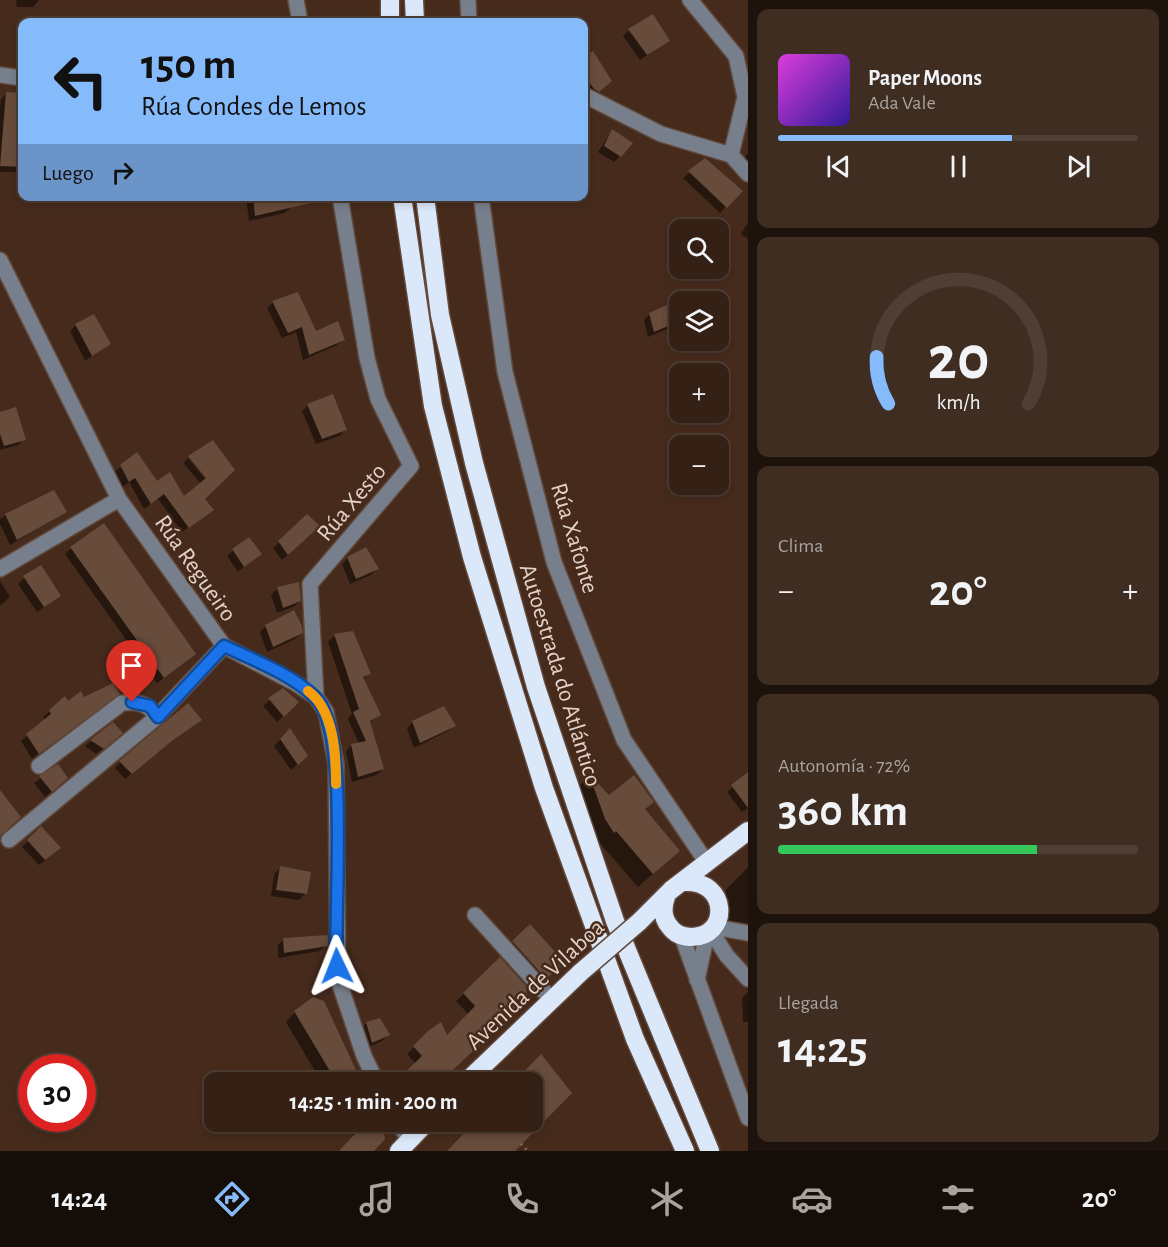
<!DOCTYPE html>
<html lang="es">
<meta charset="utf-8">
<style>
body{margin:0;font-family:"Alegreya Sans",sans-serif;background:#3f2d22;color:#f1f3f6;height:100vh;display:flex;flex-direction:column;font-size:22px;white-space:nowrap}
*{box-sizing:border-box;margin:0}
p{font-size:20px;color:#a9a3a0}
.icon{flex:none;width:33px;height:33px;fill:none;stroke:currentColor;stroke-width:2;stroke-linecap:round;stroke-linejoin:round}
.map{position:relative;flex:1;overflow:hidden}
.panel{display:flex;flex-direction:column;gap:9px;padding:9px;background:#1d120c;width:420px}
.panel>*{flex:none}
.banner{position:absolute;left:18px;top:18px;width:570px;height:183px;border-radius:12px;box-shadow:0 3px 9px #0003,0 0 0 2px #4e3e34;background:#86bbfb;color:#111;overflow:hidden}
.tools{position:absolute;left:669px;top:219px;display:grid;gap:12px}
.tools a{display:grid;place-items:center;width:60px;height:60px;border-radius:12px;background:#342015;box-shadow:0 3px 9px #0003,0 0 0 2px #4e3e34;font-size:30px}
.speed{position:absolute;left:18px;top:1054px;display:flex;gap:12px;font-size:30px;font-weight:700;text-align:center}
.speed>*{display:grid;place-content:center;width:78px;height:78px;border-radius:50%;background:#342015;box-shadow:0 3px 9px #0003,0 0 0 2px #4e3e34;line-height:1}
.speed .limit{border:9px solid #d22;background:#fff;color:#111}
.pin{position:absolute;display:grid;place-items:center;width:51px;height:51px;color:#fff;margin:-62px -26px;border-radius:50% 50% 50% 0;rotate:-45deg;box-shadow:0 0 6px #0007}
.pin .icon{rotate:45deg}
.me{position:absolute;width:66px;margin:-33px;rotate:358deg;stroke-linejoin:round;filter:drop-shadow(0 0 4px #0008)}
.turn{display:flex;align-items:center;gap:21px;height:126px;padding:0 24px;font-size:27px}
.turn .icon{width:78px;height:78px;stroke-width:2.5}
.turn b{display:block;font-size:42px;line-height:51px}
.then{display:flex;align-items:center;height:57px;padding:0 24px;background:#0003;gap:12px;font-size:22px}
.big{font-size:45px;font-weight:700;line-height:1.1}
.panel .tile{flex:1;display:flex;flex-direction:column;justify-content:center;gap:9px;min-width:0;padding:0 21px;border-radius:12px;background:#3f2d22}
.panel .dial{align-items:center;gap:0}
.dial svg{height:156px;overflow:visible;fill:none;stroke:#4e3e34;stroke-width:7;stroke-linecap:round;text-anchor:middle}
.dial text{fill:#f1f3f6;stroke:none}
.song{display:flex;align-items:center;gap:18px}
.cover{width:72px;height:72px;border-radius:9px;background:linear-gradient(135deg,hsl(300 70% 55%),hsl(250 70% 35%))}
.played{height:6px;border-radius:3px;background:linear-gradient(90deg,#86bbfb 65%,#4e3e34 65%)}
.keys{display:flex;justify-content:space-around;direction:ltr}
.heat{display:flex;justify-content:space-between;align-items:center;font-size:33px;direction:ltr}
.charge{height:9px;border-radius:4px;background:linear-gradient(90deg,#34c759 72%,#4e3e34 0)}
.trip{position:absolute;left:204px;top:1072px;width:339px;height:60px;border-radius:12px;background:#342015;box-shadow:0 3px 9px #0003,0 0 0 2px #4e3e34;font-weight:700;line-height:60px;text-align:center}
.tab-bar{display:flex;height:96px;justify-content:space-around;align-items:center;background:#150d08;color:#a9a3a0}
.tab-bar .icon{width:42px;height:42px}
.tab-bar .selected{color:#86bbfb}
.tab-bar b{font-size:27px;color:#f1f3f6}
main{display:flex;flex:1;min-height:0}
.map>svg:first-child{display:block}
.shadow{fill:#0007}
.building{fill:#674b3b}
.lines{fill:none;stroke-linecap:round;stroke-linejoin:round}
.minor-casing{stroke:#62493b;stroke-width:18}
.highway-casing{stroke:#62493b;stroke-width:21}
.path{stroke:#8c7569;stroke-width:3;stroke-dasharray:1.5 4.5;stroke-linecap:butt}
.minor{stroke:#767f8b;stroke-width:15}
.highway{stroke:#dbe8fa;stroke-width:18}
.highway-bridge-casing{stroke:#62493b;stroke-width:21;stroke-linecap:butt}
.highway-bridge{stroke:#dbe8fa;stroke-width:18}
.route-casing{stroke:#114b97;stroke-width:15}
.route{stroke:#1a73e8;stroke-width:10}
.slow{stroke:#f59e0b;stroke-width:10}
.labels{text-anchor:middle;stroke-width:5;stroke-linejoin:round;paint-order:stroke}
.street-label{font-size:24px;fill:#e4d3c9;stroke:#462b1c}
</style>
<main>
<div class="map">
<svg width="748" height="1151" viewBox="0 0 748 1151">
<rect width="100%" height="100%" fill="#462b1c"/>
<!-- shadow -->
<path class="shadow" d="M16,0H39L33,7H17Z
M629,30L668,41L640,60L623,36Z
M22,33V69H17L19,36Z
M592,53L610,80L592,97L584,89V59Z
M7,93L22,95V172H0V108L1,99Z
M612,131L620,156L614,162L598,152Z
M748,153V172L742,161Z
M705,160L740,191L720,213L683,178Z
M246,196H291L292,206L285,213L249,221Z
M748,222V239L741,234Z
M273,302L316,333L343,339L337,345L303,360L296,332L282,338L267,308Z
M650,314L673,323L667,329L648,337L644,320Z
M76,325L109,344L85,361L70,331Z
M308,405L345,430L339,436L316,444L302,411Z
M0,413L24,439L18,445L0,450Z
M213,442L233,470L203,499L212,510L182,532L158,499L144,509L129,482L123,487L114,472L137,454L157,483L169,474L183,498L201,484L183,463L188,458L210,485L212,483L190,456Z
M65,512L10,545L0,524V517L1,519L6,515Z
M307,516L312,532L282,560L273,548Z
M71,548L188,660L157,683L65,554Z
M233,550L260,554L238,572L227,556Z
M348,558L377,569L371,575L350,584L342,564Z
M24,578L59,596L37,612L18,584Z
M0,581L10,597L0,606Z
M277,589L300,601L293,607L277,613L271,595Z
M266,626L301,633L295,639L267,652L260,632Z
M352,633L369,673L362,680L379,715L369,723L383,769L376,775L352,782L346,751L352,745L359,744L348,719L352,714L328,642L334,636Z
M282,689L297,702L277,722L263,706Z
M84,698L112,699L32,759L21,741L46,720L43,717L50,711Z
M413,722L454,725L448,731L414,748L407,728Z
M112,724L115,739L96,754L85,746Z
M290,730L307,756L291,770L274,746Z
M165,745L125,779L115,768L121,762Z
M58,766L60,784L45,797L34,783Z
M748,774V808L742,812L727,792Z
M589,776L609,797L643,810L678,851L638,887L591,833L576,789Z
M41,828L53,854L39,865L22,847Z
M748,867V927H738L724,919L720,896Z
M280,868L305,894L299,900L271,896L274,874Z
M530,926L554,972L536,987L503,951Z
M284,939L326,945L320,951L278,958V945Z
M500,959L436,1083H394L416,1064L407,1054L429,1033L447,1037L469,1015L456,1001Z
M748,992V1022H743L742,998Z
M295,1012L360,1083H322L286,1022Z
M367,1023L388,1035L382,1041L366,1048L360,1029Z
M345,1122H378L370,1151H340L354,1137Z"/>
<!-- building -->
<path class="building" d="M653,14L670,41L647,55L628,29Z
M593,51L612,81L599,92L594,89L584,75V57Z
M6,92L22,93V167L0,166Z
M612,129L633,143L621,157L604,146Z
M705,158L743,191L727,208L688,171Z
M253,196H315V202L255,216Z
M298,292L316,331L338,321L345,340L309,355L302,327L288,333L272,301Z
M667,305L675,323L654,332L649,313Z
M94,314L111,344L92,356L75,324Z
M333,394L347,430L322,439L307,404Z
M16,407L26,440L4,446L0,434V412Z
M213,440L235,470L205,499L214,510L189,528L164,494L151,504L135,478L129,482L120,465L137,452L157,481L170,472L184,496L206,478L188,456Z
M54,490L67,512L17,540L5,514Z
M307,514L320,526L288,555L278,541Z
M104,523L196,654L164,678L70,547Z
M249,537L262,554L244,567L232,549Z
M366,547L379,569L356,579L347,557Z
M41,565L61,596L44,607L23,576Z
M299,582L301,601L283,608L277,587Z
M294,610L302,626L303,633L273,647L265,625Z
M353,631L371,674L363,677L381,715L370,721L384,769L358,777L351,744L366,741L353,712L359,709L334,634Z
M113,683L120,694L39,754L26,734L51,714L49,710L65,696L68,701L81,691L84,697Z
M283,688L299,702L284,717L268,698Z
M188,703L202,720L173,740L132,774L119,761Z
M444,706L456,726L420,743L412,721Z
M113,722L123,733L104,749L90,740Z
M290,728L308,756L298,765L280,739Z
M58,764L68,778L52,792L39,776Z
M748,772V808L731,785Z
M589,774L609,795L634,775L654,802L645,809L680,851L653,874L616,831L614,833L605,819Z
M0,790L21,817L0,836Z
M41,826L61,848L45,860L27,840Z
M280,866L311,872L307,894L276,890Z
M530,924L565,963L546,979L512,941Z
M328,935V946L284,953L283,938Z
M500,957L526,986L527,1000L439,1083H394L422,1056L413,1046L428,1031L441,1022L447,1035L475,1006L463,993Z
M313,997L324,1001L362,1083H337L294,1011Z
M380,1018L390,1035L372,1043L366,1022Z
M541,1054L572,1093L515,1151H447L475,1122H532V1083H513Z
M366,1122H380L384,1133L385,1139L374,1151H339Z"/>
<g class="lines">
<defs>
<path id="minor" d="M296,0L300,22
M468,0L469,22
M690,0L736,56L745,97L731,155L748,174
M0,75L22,78
M584,95L661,134L731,155
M481,196L505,372L554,562L624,740L707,863
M0,260L119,499L224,646L295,683L316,697L326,712L336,764L338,979L364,1056L377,1083
M0,569L119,499
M316,697L310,584L411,466L378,399L367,358L340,196
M39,766L122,703C138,701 149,704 157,717
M9,840L157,717L224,646
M475,915L551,999
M714,927L748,933
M711,931L727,956L748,979
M682,937L748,1118
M697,980L707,934
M396,1122L410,1139"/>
<path id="highway" d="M390,0V22
M414,0L415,22
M402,196L433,406L472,557L544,788L635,1039L685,1151
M425,196L440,315L474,463L536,687L615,921L710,1151
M666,897C662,908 662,918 670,927C675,934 681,936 690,937C731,938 729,879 684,882
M639,922L671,890L748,831
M465,1083L581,972
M399,1151L427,1122"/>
</defs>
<!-- minor casing -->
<use href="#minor" class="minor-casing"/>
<!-- highway casing -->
<use href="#highway" class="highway-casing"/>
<!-- path -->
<path class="path" d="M521,1144L528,1151"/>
<!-- minor -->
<use href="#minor" class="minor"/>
<!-- highway -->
<use href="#highway" class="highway"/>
<defs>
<path id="highway-bridge" d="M581,972L639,922"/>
</defs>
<!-- highway-bridge casing -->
<use href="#highway-bridge" class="highway-bridge-casing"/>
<!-- highway-bridge -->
<use href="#highway-bridge" class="highway-bridge"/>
</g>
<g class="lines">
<defs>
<path id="route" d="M132,702L150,706L158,717L224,646C254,660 291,674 315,697C351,730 333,912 337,966"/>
</defs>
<!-- route casing -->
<use href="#route" class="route-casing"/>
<!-- route -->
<use href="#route" class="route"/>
<!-- slow -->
<path class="slow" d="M308,691C334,710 336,754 336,784"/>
</g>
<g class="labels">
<!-- street labels -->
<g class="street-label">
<text transform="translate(351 502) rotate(-50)" y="8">Rúa Xesto</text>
<text transform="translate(575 538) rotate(73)" y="8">Rúa Xafonte</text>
<text transform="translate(196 568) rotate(55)" y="8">Rúa Regueiro</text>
<text transform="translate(561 675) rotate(73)" y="8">Autoestrada do Atlántico</text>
<text transform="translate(535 984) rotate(-43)" y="8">Avenida de Vilaboa</text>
</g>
</g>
</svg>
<div class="tools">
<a><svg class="icon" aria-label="search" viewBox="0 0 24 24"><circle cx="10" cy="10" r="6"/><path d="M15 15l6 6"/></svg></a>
<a><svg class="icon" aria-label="layers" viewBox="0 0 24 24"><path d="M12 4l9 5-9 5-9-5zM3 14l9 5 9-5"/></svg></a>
<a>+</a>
<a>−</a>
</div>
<div class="speed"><div class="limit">30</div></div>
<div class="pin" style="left:132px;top:702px;background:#d93025"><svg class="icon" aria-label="arrive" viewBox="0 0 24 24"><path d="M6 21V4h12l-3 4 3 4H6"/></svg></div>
<svg class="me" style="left:337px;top:966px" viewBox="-20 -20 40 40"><path d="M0-17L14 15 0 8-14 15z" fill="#1a73e8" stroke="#fff" stroke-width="4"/></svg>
<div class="trip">14:25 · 1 min · 200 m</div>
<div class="banner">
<div class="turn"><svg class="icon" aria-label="left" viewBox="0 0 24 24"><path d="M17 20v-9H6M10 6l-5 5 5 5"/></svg><div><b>150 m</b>Rúa Condes de Lemos</div></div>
<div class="then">Luego<svg class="icon" aria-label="right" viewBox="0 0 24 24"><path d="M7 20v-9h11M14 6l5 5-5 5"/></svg></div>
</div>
</div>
<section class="panel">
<div class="tile">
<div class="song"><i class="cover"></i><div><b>Paper Moons</b><p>Ada Vale</p></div></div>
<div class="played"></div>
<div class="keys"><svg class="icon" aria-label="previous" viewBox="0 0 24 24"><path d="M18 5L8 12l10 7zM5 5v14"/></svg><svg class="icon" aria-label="pause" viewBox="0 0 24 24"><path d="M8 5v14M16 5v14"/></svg><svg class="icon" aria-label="next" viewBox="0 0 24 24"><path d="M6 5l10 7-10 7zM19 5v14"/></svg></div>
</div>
<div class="tile dial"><svg viewBox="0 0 100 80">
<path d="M14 69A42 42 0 1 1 86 69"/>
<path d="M14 69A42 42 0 0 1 8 45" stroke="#86bbfb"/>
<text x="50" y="56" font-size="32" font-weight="700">20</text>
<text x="50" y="72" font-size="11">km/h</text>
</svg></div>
<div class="tile"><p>Clima</p>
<div class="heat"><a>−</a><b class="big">20°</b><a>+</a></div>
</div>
<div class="tile"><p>Autonomía · 72%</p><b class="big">360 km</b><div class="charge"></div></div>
<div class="tile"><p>Llegada</p><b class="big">14:25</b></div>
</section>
</main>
<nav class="tab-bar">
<b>14:24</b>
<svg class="icon selected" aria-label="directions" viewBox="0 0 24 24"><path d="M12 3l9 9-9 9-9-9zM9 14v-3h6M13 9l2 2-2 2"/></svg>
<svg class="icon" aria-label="music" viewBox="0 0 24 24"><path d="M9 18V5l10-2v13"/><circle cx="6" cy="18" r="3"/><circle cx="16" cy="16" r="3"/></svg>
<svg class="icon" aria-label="phone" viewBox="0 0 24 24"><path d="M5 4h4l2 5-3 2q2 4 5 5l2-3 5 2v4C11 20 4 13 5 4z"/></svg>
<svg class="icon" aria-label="climate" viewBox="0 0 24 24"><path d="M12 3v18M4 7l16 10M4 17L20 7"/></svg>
<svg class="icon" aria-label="car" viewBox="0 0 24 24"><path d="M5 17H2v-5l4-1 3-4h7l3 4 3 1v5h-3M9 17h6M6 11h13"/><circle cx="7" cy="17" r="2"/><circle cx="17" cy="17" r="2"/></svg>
<svg class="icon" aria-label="filters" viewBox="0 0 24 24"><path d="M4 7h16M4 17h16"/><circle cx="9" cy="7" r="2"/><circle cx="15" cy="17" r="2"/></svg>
<b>20°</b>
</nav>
